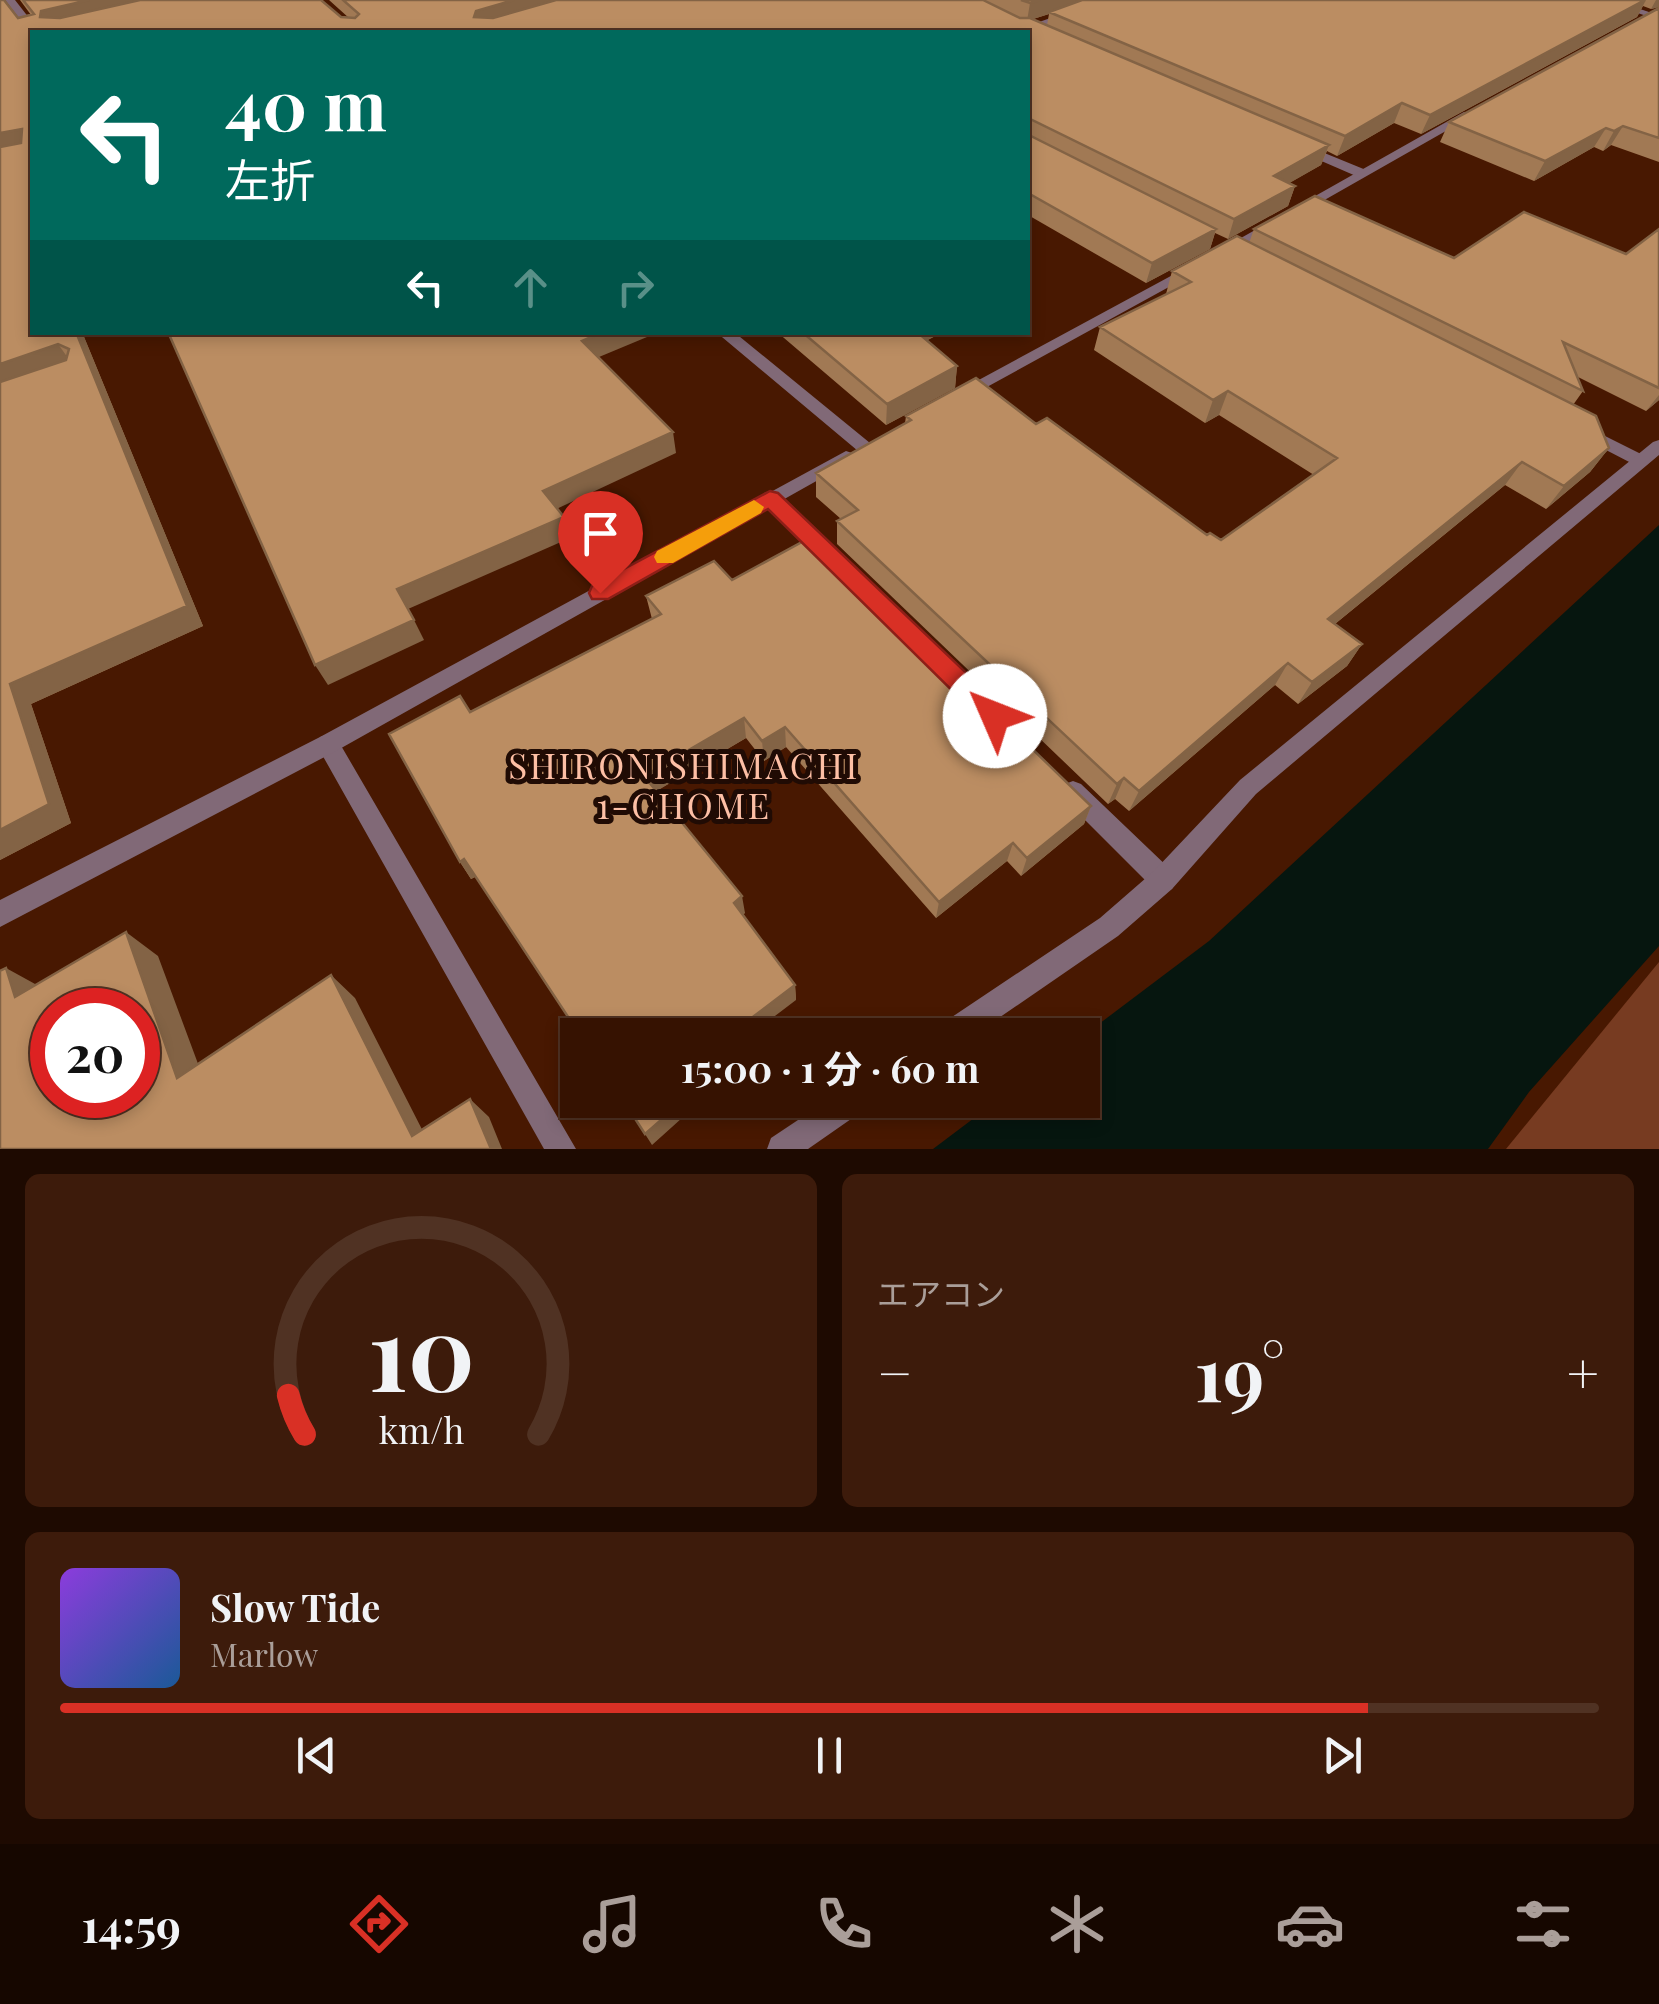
<!DOCTYPE html>
<html lang="ja">
<meta charset="utf-8">
<style>
body{margin:0;font-family:"Playfair Display","Noto Sans JP",serif;background:#3d1b0b;color:#f1f3f6;height:100vh;display:flex;flex-direction:column;font-size:38px;white-space:nowrap}
*{box-sizing:border-box;margin:0}
p{font-size:32px;color:#aa9e99}
.icon{flex:none;width:55px;height:55px;fill:none;stroke:currentColor;stroke-width:2;stroke-linecap:round;stroke-linejoin:round}
.map{position:relative;height:1149px;overflow:hidden}
.sheet{display:flex;flex-direction:column;gap:25px;padding:25px;background:#1e0a01;flex:1}
.sheet>*{flex:none}
.guide{position:absolute;left:30px;top:30px;width:1000px;height:305px;border-radius:0px;box-shadow:0 5px 15px #0003,0 0 0 2px #503223;background:#00695c;color:#fff;overflow:hidden}
.speed{position:absolute;left:30px;top:988px;display:flex;gap:20px;font-size:50px;font-weight:700;text-align:center}
.speed>*{display:grid;place-content:center;width:130px;height:130px;border-radius:50%;background:#361201;box-shadow:0 5px 15px #0003,0 0 0 2px #503223;line-height:1}
.speed .limit{border:15px solid #d22;background:#fff;color:#111}
.pin{position:absolute;display:grid;place-items:center;width:85px;height:85px;color:#fff;margin:-102px -42px;border-radius:50% 50% 50% 0;rotate:-45deg;box-shadow:0 0 10px #0007}
.pin .icon{rotate:45deg}
.me{position:absolute;width:110px;margin:-55px;rotate:314deg;stroke-linejoin:round;filter:drop-shadow(0 0 8px #0008)}
.turn{display:flex;align-items:center;gap:35px;height:210px;padding:0 30px;font-size:45px}
.turn .icon{width:130px;height:130px;stroke-width:2.5}
.turn b{display:block;font-size:70px;line-height:85px}
.lanes{display:flex;align-items:center;height:95px;padding:0 30px;background:#0003;justify-content:center;gap:50px;direction:ltr}
.lanes .off{opacity:.35}
.big{font-size:75px;font-weight:700;line-height:1.1}
.sheet .card{flex:1;display:flex;flex-direction:column;justify-content:center;gap:15px;min-width:0;padding:0 35px;border-radius:15px;background:#3d1b0b}
.sheet .dial{align-items:center;gap:0}
.dial svg{height:260px;overflow:visible;fill:none;stroke:#503223;stroke-width:7;stroke-linecap:round;text-anchor:middle}
.dial text{fill:#f1f3f6;stroke:none}
.song{display:flex;align-items:center;gap:30px}
.cover{width:120px;height:120px;border-radius:15px;background:linear-gradient(135deg,hsl(270 70% 55%),hsl(210 70% 35%))}
.played{height:10px;border-radius:5px;background:linear-gradient(90deg,#d93025 85%,#503223 85%)}
.keys{display:flex;justify-content:space-around;direction:ltr}
.heat{display:flex;justify-content:space-between;align-items:center;font-size:55px;direction:ltr}
.sheet .tiles{flex:1;display:grid;gap:25px;grid-template-columns:1fr 1fr}
.card:last-child{grid-column:span 2}
.trip{position:absolute;left:560px;top:1018px;width:540px;height:100px;border-radius:0px;background:#361201;box-shadow:0 5px 15px #0003,0 0 0 2px #503223;font-weight:700;line-height:100px;text-align:center}
.tab-bar{display:flex;height:160px;justify-content:space-around;align-items:center;background:#160700;color:#aa9e99}
.tab-bar .icon{width:70px;height:70px}
.tab-bar .current{color:#d93025}
.tab-bar b{font-size:45px;color:#f1f3f6}
.map>svg:first-child{display:block}
.green{fill:#773b21}
.water{fill:#06160f}
.lines{fill:none;stroke-linecap:round;stroke-linejoin:round}
.service{fill:#816977;fill-rule:evenodd}
.minor{fill:#816977;fill-rule:evenodd}
.tertiary{fill:#816977;fill-rule:evenodd}
.wall{fill:#a17954;fill-rule:evenodd}
.shaded-wall{fill:#836345}
.building{fill:#bb8d62;stroke:#836345;stroke-width:2.5;fill-rule:evenodd}
.route{fill:#d93025;stroke:#8d1f18;stroke-width:2.5}
.slow{fill:#f59e0b}
.labels{text-anchor:middle;stroke-width:10;stroke-linejoin:round;paint-order:stroke}
.neighbourhood-label{font-size:35px;letter-spacing:2.5px;fill:#fdbfa5;stroke:#200b04}
</style>
<div class="map">
<svg width="1659" height="1149" viewBox="0 0 1659 1149">
<rect width="100%" height="100%" fill="#481801"/>
<!-- green -->
<path class="green" d="M1659,962V1149H1506Z"/>
<!-- water -->
<path class="water" d="M1659,525V946L1529,1092L1488,1149H933L998,1100H1082L1083,1036L1209,941Z"/>
<g class="lines">
<!-- service -->
<path class="service" d="M5,0H15L40,32L31,34Z
M1101,0H1116L1025,32H1011Z
M1597,0H1613L1658,15L1653,18Z
M1300,143L1366,170L1368,173L1356,176L1296,150L1294,147Z
M716,332H734L870,443L873,447L870,451H858Z
M1585,426L1647,457L1650,461L1641,467L1635,465L1579,436L1576,432Z
M771,491L778,493L837,551L840,556L837,561H823L764,503L762,498L764,493Z
M328,734L336,737L576,1149H544L320,751L317,744L320,737Z
M1073,781L1081,784L1172,871L1176,880L1172,889L1163,892L1154,889L1065,800L1061,792L1065,784Z"/>
<!-- minor -->
<path class="minor" d="M1659,440V455L1256,794L1172,889L1118,936L974,1035H936L940,1025L1100,918L1154,871L1240,780L1653,442Z
M828,1100H869L864,1110L808,1149H767L771,1138Z"/>
<!-- tertiary -->
<path class="tertiary" d="M1464,112L1474,115L1228,255L1216,252Z
M1193,264L1198,265V271L965,399L959,400L951,395Z
M846,451L852,453L855,457L852,461L336,751L0,927V900L320,737Z"/>
</g>
<!-- wall -->
<path class="wall" d="M0,0L18,18L31,15L20,0H321L341,17L349,18L329,0H1659V7L1651,9L1643,6L1637,17L1421,134L1394,123L1337,156L1327,151L1321,165L1289,183L1295,186L1288,206L1228,239L1215,233L1210,249L1146,283L1028,215V32L32,332H82L203,626L31,704L71,823L0,860ZM1049,14L1047,25L1033,19Z
M1659,8V162L1611,145L1603,151L1594,147L1534,181L1440,142L1449,122Z
M1254,229L1454,258L1626,254L1659,229V400L1646,411L1578,377L1583,391L1573,405L1609,448L1590,472L1546,509L1505,485L1335,624L1362,644L1347,666L1298,704L1275,685L1129,811L1115,799L1108,804L837,544V521L841,519L816,497V473L905,423L906,416L1036,424L1207,535L1221,540L1314,475L1219,415L1205,423L1094,350L1100,327L1166,294L1172,271L1249,243Z
M777,332H943L926,341L957,366L955,388L886,425Z
M732,580L1091,806L1084,824L1021,876L1007,861L936,918L786,747L764,761L746,738L656,791L745,913L743,914L795,985L796,1000L475,877L471,879L460,862L652,619L646,596Z"/>
<!-- shaded-wall -->
<path class="shaded-wall" d="M89,0H173L51,28L40,17L41,11Z
M514,0H578L479,32L474,17L476,11Z
M1040,0H1089L1049,12V14L1027,21L1030,3Z
M1646,0L1637,17L1421,134L1430,115Z
M1656,0H1659V7L1651,9Z
M1402,103L1394,123L1337,156L1345,136Z
M1623,126L1611,145L1603,151L1614,131Z
M1606,128L1594,147L1534,181L1545,161Z
M22,129L32,145L0,155V133Z
M1329,145L1321,165L1267,196L1274,176Z
M1295,186L1288,206L1228,239L1234,219Z
M1216,229L1210,249L1146,283L1152,263Z
M76,332H82L203,626L31,704L71,823L0,860V830L10,684Z
M603,332H659L587,362L582,341Z
M911,332H943L909,349Z
M58,344L73,365L0,391V364Z
M957,366L955,388L886,425L887,404Z
M1228,391L1219,415L1205,423L1213,400Z
M1659,395V400L1646,411Z
M673,432L676,453L550,512L543,491Z
M1609,448L1590,472L1546,509L1564,486Z
M1522,462L1505,485L1314,641L1328,619Z
M564,517L570,538L408,609L397,589Z
M414,620L424,640L328,685L315,665Z
M1362,644L1347,666L1298,704L1312,682Z
M1288,663L1275,685L1129,811L1139,791Z
M744,718L746,738L650,795L644,776Z
M785,727L786,747L764,761L762,741Z
M1124,778L1115,799L1108,804L1117,784Z
M1091,806L1084,824L1021,876L1027,858Z
M1013,843L1007,861L936,918L939,902Z
M464,859L475,877L471,879L460,862Z
M742,896L745,913L737,919L734,903Z
M126,932L158,956L210,1096L177,1078Z
M6,968L46,990L15,997Z
M331,975L355,998L432,1149L412,1136Z
M795,985L796,1000L750,1035H729Z
M470,1099L489,1117L502,1149H491Z
M684,1100H702L652,1145L645,1134Z"/>
<!-- building -->
<path class="building" d="M0,0H4L18,18L34,14L23,0H89L41,11L40,17L60,18L140,0H321L341,17L355,18L359,14L343,0H514L476,11L474,17L493,18L556,0H983L1020,18H1030L1329,145L1274,176L1295,186L1234,219L1030,119L1029,135L1216,229L1152,263L1028,193V32H32V332H76L187,606L10,684L49,804L0,830V382L66,360L69,349L58,344L0,364V147L21,143L22,129L0,133Z
M1021,0H1040L1030,3Z
M1082,0H1645L1430,115L1402,103L1345,136L1049,12Z
M1659,8V138L1623,126L1614,131L1606,128L1545,161L1449,122Z
M1315,196L1454,258L1524,212L1626,254L1659,229V388L1563,342L1583,391L1254,229Z
M1237,236L1596,416L1609,448L1564,486L1522,462L1328,619L1362,644L1312,682L1288,663L1139,791L1124,778L1117,784L837,521L858,510L816,473L911,420L906,416L976,378L1036,424L1047,418L1207,535L1210,533L1221,540L1337,458L1228,391L1213,400L1100,327L1191,282L1172,271Z
M168,332H603L582,341L673,432L543,491L564,517L397,589L414,620L315,665Z
M802,332H917L957,366L887,404Z
M813,536L1091,806L1027,858L1013,843L939,902L785,727L762,741L744,718L644,776L742,896L734,903L795,985L729,1035H580L464,859L460,862L389,734L460,696L470,712L661,614L646,596L714,561L732,580Z
M126,932L177,1078L331,975L412,1136L470,1099L491,1149H0V971L6,968L15,997ZM52,1010H138V1095H52Z
M623,1100H684L645,1134Z"/>
<!-- route -->
<path class="route" d="M770,491L778,493L1004,709L1008,716L1004,724L995,727L986,724L768,509L608,599H592L589,593L592,586Z"/>
<!-- slow -->
<path class="slow" d="M754,500L764,507L761,513L673,563H657L654,557L657,551Z"/>
<g class="labels">
<!-- neighbourhood labels -->
<g class="neighbourhood-label">
<text x="684" y="779">SHIRONISHIMACHI<tspan x="684" dy="40">1-CHOME</tspan></text>
</g>
</g>
</svg>
<div class="speed"><div class="limit">20</div></div>
<div class="pin" style="left:600px;top:593px;background:#d93025"><svg class="icon" aria-label="arrive" viewBox="0 0 24 24"><path d="M6 21V4h12l-3 4 3 4H6"/></svg></div>
<svg class="me" style="left:995px;top:716px" viewBox="-20 -20 40 40"><circle r="19" fill="#fff"/><path d="M0-13L10 11 0 6-10 11z" fill="#d93025"/></svg>
<div class="trip">15:00 · 1 分 · 60 m</div>
<div class="guide">
<div class="turn"><svg class="icon" aria-label="left" viewBox="0 0 24 24"><path d="M17 20v-9H6M10 6l-5 5 5 5"/></svg><div><b>40 m</b>左折</div></div>
<div class="lanes"><svg class="icon" aria-label="left" viewBox="0 0 24 24"><path d="M17 20v-9H6M10 6l-5 5 5 5"/></svg><svg class="icon off" aria-label="ahead" viewBox="0 0 24 24"><path d="M12 20V5M6 11l6-6 6 6"/></svg><svg class="icon off" aria-label="right" viewBox="0 0 24 24"><path d="M7 20v-9h11M14 6l5 5-5 5"/></svg></div>
</div>
</div>
<section class="sheet">
<div class="tiles">
<div class="card dial"><svg viewBox="0 0 100 80">
<path d="M14 69A42 42 0 1 1 86 69"/>
<path d="M14 69A42 42 0 0 1 9 57" stroke="#d93025"/>
<text x="50" y="56" font-size="32" font-weight="700">10</text>
<text x="50" y="72" font-size="11">km/h</text>
</svg></div>
<div class="card"><p>エアコン</p>
<div class="heat"><a>−</a><b class="big">19°</b><a>+</a></div>
</div>
<div class="card">
<div class="song"><i class="cover"></i><div><b>Slow Tide</b><p>Marlow</p></div></div>
<div class="played"></div>
<div class="keys"><svg class="icon" aria-label="previous" viewBox="0 0 24 24"><path d="M18 5L8 12l10 7zM5 5v14"/></svg><svg class="icon" aria-label="pause" viewBox="0 0 24 24"><path d="M8 5v14M16 5v14"/></svg><svg class="icon" aria-label="next" viewBox="0 0 24 24"><path d="M6 5l10 7-10 7zM19 5v14"/></svg></div>
</div>
</div>
</section>
<nav class="tab-bar">
<b>14:59</b>
<svg class="icon current" aria-label="directions" viewBox="0 0 24 24"><path d="M12 3l9 9-9 9-9-9zM9 14v-3h6M13 9l2 2-2 2"/></svg>
<svg class="icon" aria-label="music" viewBox="0 0 24 24"><path d="M9 18V5l10-2v13"/><circle cx="6" cy="18" r="3"/><circle cx="16" cy="16" r="3"/></svg>
<svg class="icon" aria-label="phone" viewBox="0 0 24 24"><path d="M5 4h4l2 5-3 2q2 4 5 5l2-3 5 2v4C11 20 4 13 5 4z"/></svg>
<svg class="icon" aria-label="climate" viewBox="0 0 24 24"><path d="M12 3v18M4 7l16 10M4 17L20 7"/></svg>
<svg class="icon" aria-label="car" viewBox="0 0 24 24"><path d="M5 17H2v-5l4-1 3-4h7l3 4 3 1v5h-3M9 17h6M6 11h13"/><circle cx="7" cy="17" r="2"/><circle cx="17" cy="17" r="2"/></svg>
<svg class="icon" aria-label="filters" viewBox="0 0 24 24"><path d="M4 7h16M4 17h16"/><circle cx="9" cy="7" r="2"/><circle cx="15" cy="17" r="2"/></svg>
</nav>
